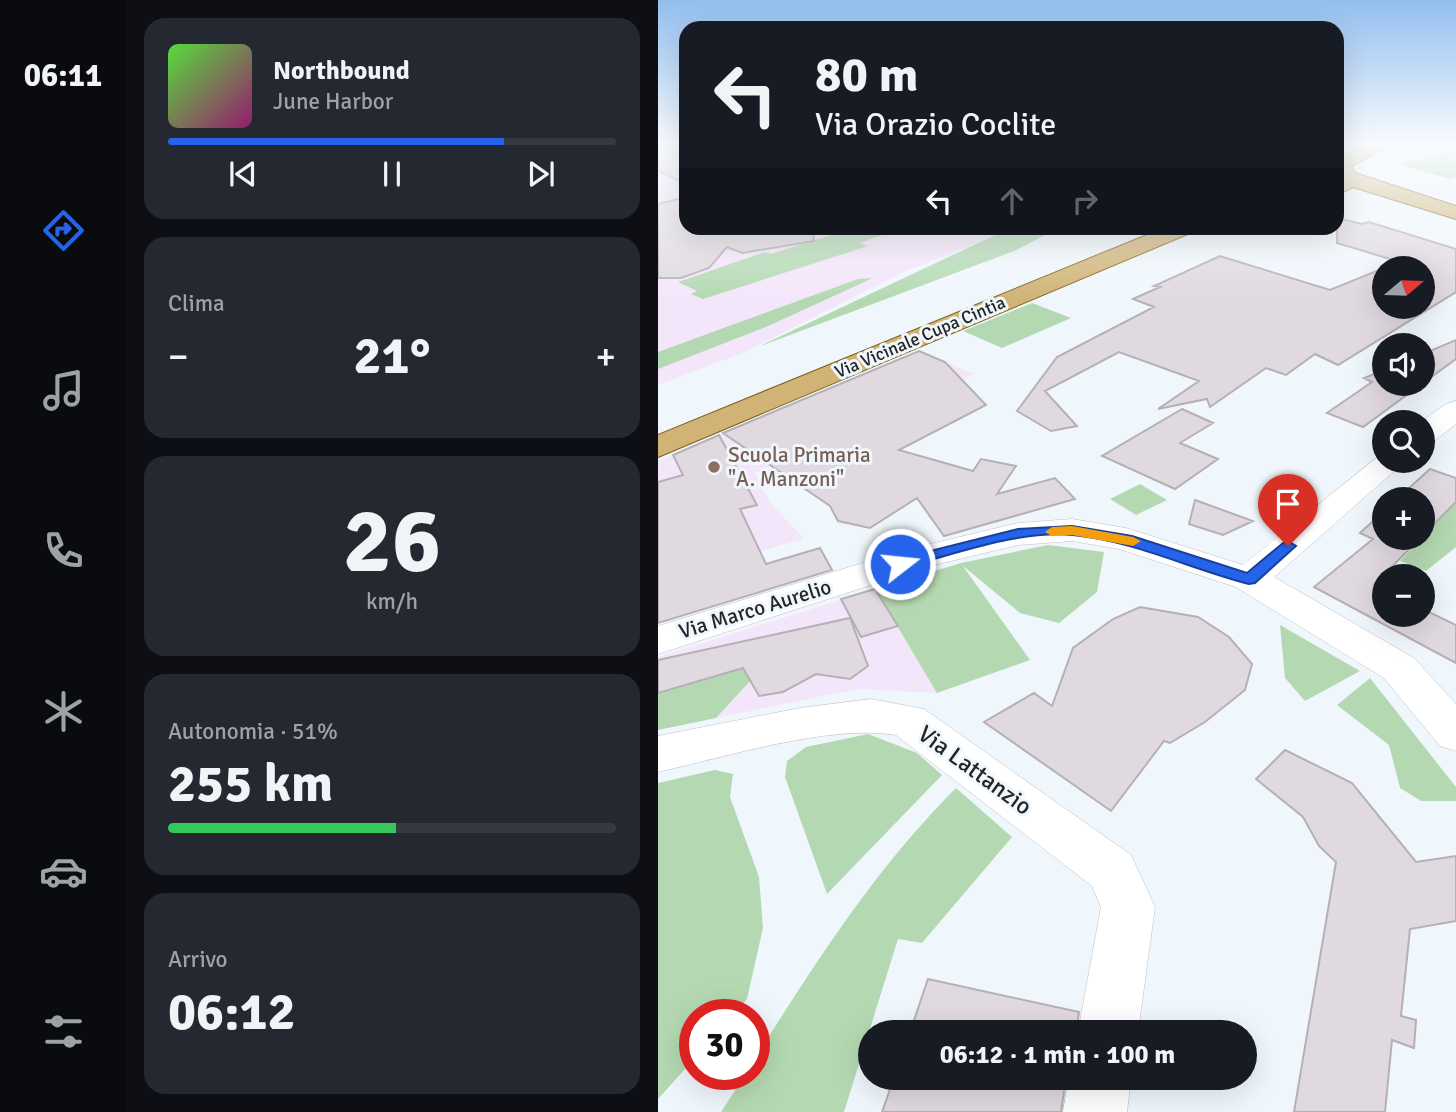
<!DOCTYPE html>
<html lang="it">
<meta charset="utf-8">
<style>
body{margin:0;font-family:Signika,sans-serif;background:#242831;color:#f1f3f6;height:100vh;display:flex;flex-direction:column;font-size:26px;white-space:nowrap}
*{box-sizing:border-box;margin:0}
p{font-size:23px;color:#9ea1a6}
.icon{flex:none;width:38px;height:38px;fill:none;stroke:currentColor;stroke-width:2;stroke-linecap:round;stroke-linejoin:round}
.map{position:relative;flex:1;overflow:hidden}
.side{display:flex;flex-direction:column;gap:18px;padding:18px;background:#0d0f14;width:532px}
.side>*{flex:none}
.top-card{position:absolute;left:21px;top:21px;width:665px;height:214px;border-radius:21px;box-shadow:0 7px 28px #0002;background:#171b24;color:#f1f3f6;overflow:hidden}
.needle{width:46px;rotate:71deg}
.tools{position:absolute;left:714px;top:256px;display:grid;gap:14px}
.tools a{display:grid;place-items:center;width:63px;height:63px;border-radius:50%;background:#171b24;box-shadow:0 7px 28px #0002;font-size:35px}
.speed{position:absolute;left:21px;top:999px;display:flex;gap:14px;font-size:35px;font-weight:700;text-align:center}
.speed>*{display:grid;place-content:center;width:91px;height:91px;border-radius:50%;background:#171b24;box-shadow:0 7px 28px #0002;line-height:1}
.speed .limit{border:10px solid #d22;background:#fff;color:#111}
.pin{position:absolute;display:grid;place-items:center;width:60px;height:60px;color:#fff;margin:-72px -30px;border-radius:50% 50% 50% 0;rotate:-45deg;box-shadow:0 0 7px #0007}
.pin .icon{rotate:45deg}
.me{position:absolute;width:77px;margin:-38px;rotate:74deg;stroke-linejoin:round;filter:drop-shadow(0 0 5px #0008)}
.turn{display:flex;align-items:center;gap:24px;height:147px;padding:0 21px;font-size:32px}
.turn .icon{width:91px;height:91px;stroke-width:2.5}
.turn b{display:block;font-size:49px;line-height:60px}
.lanes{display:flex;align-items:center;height:66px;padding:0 21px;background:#0003;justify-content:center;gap:35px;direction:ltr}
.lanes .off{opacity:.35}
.big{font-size:52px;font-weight:700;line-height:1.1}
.side .tile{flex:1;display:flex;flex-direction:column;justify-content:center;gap:10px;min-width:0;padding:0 24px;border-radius:21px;background:#242831}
.side .dial{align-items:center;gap:0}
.dial b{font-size:91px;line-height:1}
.song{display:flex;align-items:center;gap:21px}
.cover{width:84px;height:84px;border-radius:10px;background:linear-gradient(135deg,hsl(110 70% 55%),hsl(320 70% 35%))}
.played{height:7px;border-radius:4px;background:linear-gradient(90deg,#2563eb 75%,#363941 75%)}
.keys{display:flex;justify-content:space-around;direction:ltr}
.heat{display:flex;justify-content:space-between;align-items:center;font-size:38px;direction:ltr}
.charge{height:10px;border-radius:5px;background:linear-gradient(90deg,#34c759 51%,#363941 0)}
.trip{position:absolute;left:200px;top:1020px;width:399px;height:70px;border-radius:35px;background:#171b24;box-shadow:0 7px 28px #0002;font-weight:700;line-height:70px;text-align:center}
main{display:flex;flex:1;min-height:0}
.tab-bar{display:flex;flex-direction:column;width:126px;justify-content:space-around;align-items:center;background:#090b0e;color:#9ea1a6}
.tab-bar .icon{width:49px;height:49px}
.tab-bar .current{color:#2563eb}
.tab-bar b{font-size:32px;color:#f1f3f6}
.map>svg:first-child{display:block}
.education{fill:#f4e6fa}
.green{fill:#b4d9b2}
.building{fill:#e0d9df;stroke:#b6b0b5;stroke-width:2}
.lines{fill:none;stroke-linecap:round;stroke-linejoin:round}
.minor-casing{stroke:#bbc1c7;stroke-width:1}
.major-casing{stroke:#7f601e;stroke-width:2}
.minor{fill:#fff;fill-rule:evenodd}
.major{fill:#d0b375;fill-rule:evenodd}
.route{fill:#2563eb;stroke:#184099;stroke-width:2}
.slow{fill:#f59e0b}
.education-dot{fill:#8d6e63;stroke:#f0f7fc;stroke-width:2.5}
.labels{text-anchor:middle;stroke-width:6;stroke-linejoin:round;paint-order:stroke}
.far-street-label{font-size:18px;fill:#232527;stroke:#f0f7fc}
.education-label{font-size:21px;fill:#785e54;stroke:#f0f7fc;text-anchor:start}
.street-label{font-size:21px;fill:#232527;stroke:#f0f7fc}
.near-street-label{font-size:24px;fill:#232527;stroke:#f0f7fc}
</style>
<main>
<nav class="tab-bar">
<b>06:11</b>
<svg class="icon current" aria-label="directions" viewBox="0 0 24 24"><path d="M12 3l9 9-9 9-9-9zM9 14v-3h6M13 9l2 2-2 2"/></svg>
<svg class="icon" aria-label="music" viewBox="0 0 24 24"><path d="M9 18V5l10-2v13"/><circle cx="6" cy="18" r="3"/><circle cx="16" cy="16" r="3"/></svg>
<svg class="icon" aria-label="phone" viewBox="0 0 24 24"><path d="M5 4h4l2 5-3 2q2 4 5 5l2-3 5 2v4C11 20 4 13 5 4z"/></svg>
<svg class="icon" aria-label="climate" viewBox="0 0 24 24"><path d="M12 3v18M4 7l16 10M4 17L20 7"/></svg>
<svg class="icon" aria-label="car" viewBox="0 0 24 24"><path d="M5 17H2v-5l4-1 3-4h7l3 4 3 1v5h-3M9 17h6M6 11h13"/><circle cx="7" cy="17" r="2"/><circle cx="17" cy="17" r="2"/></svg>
<svg class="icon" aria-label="filters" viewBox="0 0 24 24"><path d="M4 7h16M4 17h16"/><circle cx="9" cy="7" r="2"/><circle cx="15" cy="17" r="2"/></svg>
</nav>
<section class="side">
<div class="tile">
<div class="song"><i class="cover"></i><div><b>Northbound</b><p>June Harbor</p></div></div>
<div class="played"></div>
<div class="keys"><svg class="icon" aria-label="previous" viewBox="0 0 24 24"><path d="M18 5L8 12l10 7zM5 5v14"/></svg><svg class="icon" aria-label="pause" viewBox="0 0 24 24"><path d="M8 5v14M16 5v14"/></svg><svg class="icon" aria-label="next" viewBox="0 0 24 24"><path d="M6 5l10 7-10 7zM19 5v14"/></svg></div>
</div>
<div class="tile"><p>Clima</p>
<div class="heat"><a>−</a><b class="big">21°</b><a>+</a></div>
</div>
<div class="tile dial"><b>26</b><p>km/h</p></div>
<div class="tile"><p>Autonomia · 51%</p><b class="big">255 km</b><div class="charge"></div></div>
<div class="tile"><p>Arrivo</p><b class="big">06:12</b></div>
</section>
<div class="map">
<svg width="798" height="1112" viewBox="0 0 798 1112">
<rect width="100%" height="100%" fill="#f0f7fc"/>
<!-- education -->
<path class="education" d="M0,145H28V228H356L245,272L87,352L0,385Z
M261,351L316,374L97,473L111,501L146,539L0,579V461Z
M217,589L279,693L199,689L0,730V657Z"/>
<!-- green -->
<path class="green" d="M798,145V152L788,157L798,160V177L792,179L739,164L763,159Z
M195,228L240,229L202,243L210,246L45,299L33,294L39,291L20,282L107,252L113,254Z
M352,228L397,230L356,251L100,347Z
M215,278L108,327L0,369V352L200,279Z
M374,303L413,318L344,348L305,331Z
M482,484L509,500L478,515L452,499Z
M798,502V547L768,571L742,561Z
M390,545L446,552L439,592L401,623L362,613L305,566L372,660L279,693L217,589L303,563Z
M622,625L702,671L647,701L627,678Z
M102,663L92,681L58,718L0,730V693Z
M712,678L798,787V801H763L742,788L731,745L679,705Z
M210,734L259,753L284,775L169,894L127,777L129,761L148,747Z
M57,770L75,774L72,797L101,877L105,928L89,999L74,1015H37V1058L0,1099V783Z
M298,788L354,837L264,943L240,939L186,1112H63L87,1075L96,1074V1060C157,963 217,869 298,788Z"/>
<!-- building -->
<path class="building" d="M12,145H28V184L0,171V147Z
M28,197V228H155L156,241L84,253L69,247L51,268L23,278H0V204Z
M679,218L704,224L711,222L798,249V292L680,365L657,354L628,375L608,368L552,407L549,399L500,409L541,381L461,352L387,391L419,426L393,431L359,411L399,357L496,307L475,299L502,287L496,286L562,256L672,290L726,268V306H765V268H727L742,262L679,243Z
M798,340V359L765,383V354Z
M261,351L287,362L328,405L241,450L315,471L323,459L358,466L339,494L397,478L417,499L286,536L259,498L212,528L180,521L172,506L65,433Z
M726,370V383H765L705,427L669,413L714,382L706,378Z
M524,409L555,423L522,443L560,459L517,489L444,456Z
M61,435L99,505L82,509L108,564L162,548L174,570L0,623V482L25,475L15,455Z
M772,469L798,478V502L765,535V499H739Z
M537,500L595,521L565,535L531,524Z
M726,511V537H763L716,585L726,590V614H765V609L798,625V663L656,587L715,539L702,533Z
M217,589L240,626L203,637L183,599Z
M482,607L540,617L571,637L594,664L587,690L547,722L512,743L506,741L453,811L326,722L376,693L394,706L415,648L455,619Z
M192,618L210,666L192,679L158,674L125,692L101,696L85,668L0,693V660Z
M627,750L694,783L758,862L798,856V921L752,929L743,1016L758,1020L756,1048L734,1040L727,1112H636L678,862L661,846L645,817L598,779Z
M270,979L421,1012L418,1032H252Z
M236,1078H408L403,1112H224Z"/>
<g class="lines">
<defs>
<path id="minor" d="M798,401V424L776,441L765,443V422H762L788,404Z
M726,452V460H749L616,577L756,658L798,704V751L782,746L726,678L578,587L461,549L414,541L360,545L272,566L0,654V626L247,550L360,523L414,519L468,528L585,565Z
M213,699L266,709L473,855L497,907L480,1032H420L443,907L434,886L238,735C171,724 68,757 0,772V736L142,708Z
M411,1078H473L469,1112H405Z"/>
<path id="major" d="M711,145H733L693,166L697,173L798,206V219L695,187L685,192L679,190V159Z
M506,228H535L532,233L0,457V435Z"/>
</defs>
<!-- minor casing -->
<use href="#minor" class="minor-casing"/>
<!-- major casing -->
<use href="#major" class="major-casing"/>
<!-- minor -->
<use href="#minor" class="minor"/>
<!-- major -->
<use href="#major" class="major"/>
</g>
<!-- sky -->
<linearGradient id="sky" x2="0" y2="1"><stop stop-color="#92beee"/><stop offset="0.48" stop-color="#f8fbfe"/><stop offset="1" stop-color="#f8fbfe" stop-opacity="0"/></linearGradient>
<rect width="798" height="300" fill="url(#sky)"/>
<!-- route -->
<path class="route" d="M414,526L474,536L589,573L625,543L630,541L638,546L597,583L591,584C532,569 477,541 415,535C358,530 297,555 242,568L234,564L236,560L360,529Z"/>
<!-- slow -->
<path class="slow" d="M414,526L475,537L483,541L475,546L414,535L394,536L387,532L394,527Z"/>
<!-- markers -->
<circle class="education-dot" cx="56" cy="467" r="7"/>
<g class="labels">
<!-- far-street labels -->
<g class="far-street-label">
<text transform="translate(262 337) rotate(-23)" y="6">Via Vicinale Cupa Cintia</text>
</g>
<!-- education labels -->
<g class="education-label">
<text x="70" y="462">Scuola Primaria<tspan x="70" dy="24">"A. Manzoni"</tspan></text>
</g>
<!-- street labels -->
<g class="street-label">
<text transform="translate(97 609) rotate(-17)" y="7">Via Marco Aurelio</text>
</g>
<!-- near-street labels -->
<g class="near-street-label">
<text transform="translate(317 770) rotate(36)" y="8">Via Lattanzio</text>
</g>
</g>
</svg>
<div class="tools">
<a><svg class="needle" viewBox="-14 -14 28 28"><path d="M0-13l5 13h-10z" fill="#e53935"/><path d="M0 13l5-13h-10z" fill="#9ea1a6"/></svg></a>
<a><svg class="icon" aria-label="sound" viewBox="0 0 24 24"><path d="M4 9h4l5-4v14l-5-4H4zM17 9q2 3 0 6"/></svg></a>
<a><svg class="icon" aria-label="search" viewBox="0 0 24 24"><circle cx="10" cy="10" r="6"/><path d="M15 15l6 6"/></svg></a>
<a>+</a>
<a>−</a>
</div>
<div class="speed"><div class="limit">30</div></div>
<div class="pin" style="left:630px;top:546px;background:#d93025"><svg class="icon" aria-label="arrive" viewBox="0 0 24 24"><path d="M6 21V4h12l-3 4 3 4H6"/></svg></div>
<svg class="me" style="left:242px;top:564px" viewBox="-20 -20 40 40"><circle r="17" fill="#2563eb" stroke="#fff" stroke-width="3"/><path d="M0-11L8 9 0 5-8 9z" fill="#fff"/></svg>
<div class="trip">06:12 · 1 min · 100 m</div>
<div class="top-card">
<div class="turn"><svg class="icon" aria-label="left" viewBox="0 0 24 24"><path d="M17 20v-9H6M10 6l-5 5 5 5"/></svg><div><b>80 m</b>Via Orazio Coclite</div></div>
<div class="lanes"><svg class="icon" aria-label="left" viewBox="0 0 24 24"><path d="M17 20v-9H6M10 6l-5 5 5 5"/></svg><svg class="icon off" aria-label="ahead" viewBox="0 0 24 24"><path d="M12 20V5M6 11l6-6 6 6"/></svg><svg class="icon off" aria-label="right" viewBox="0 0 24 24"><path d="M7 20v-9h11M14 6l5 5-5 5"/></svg></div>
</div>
</div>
</main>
